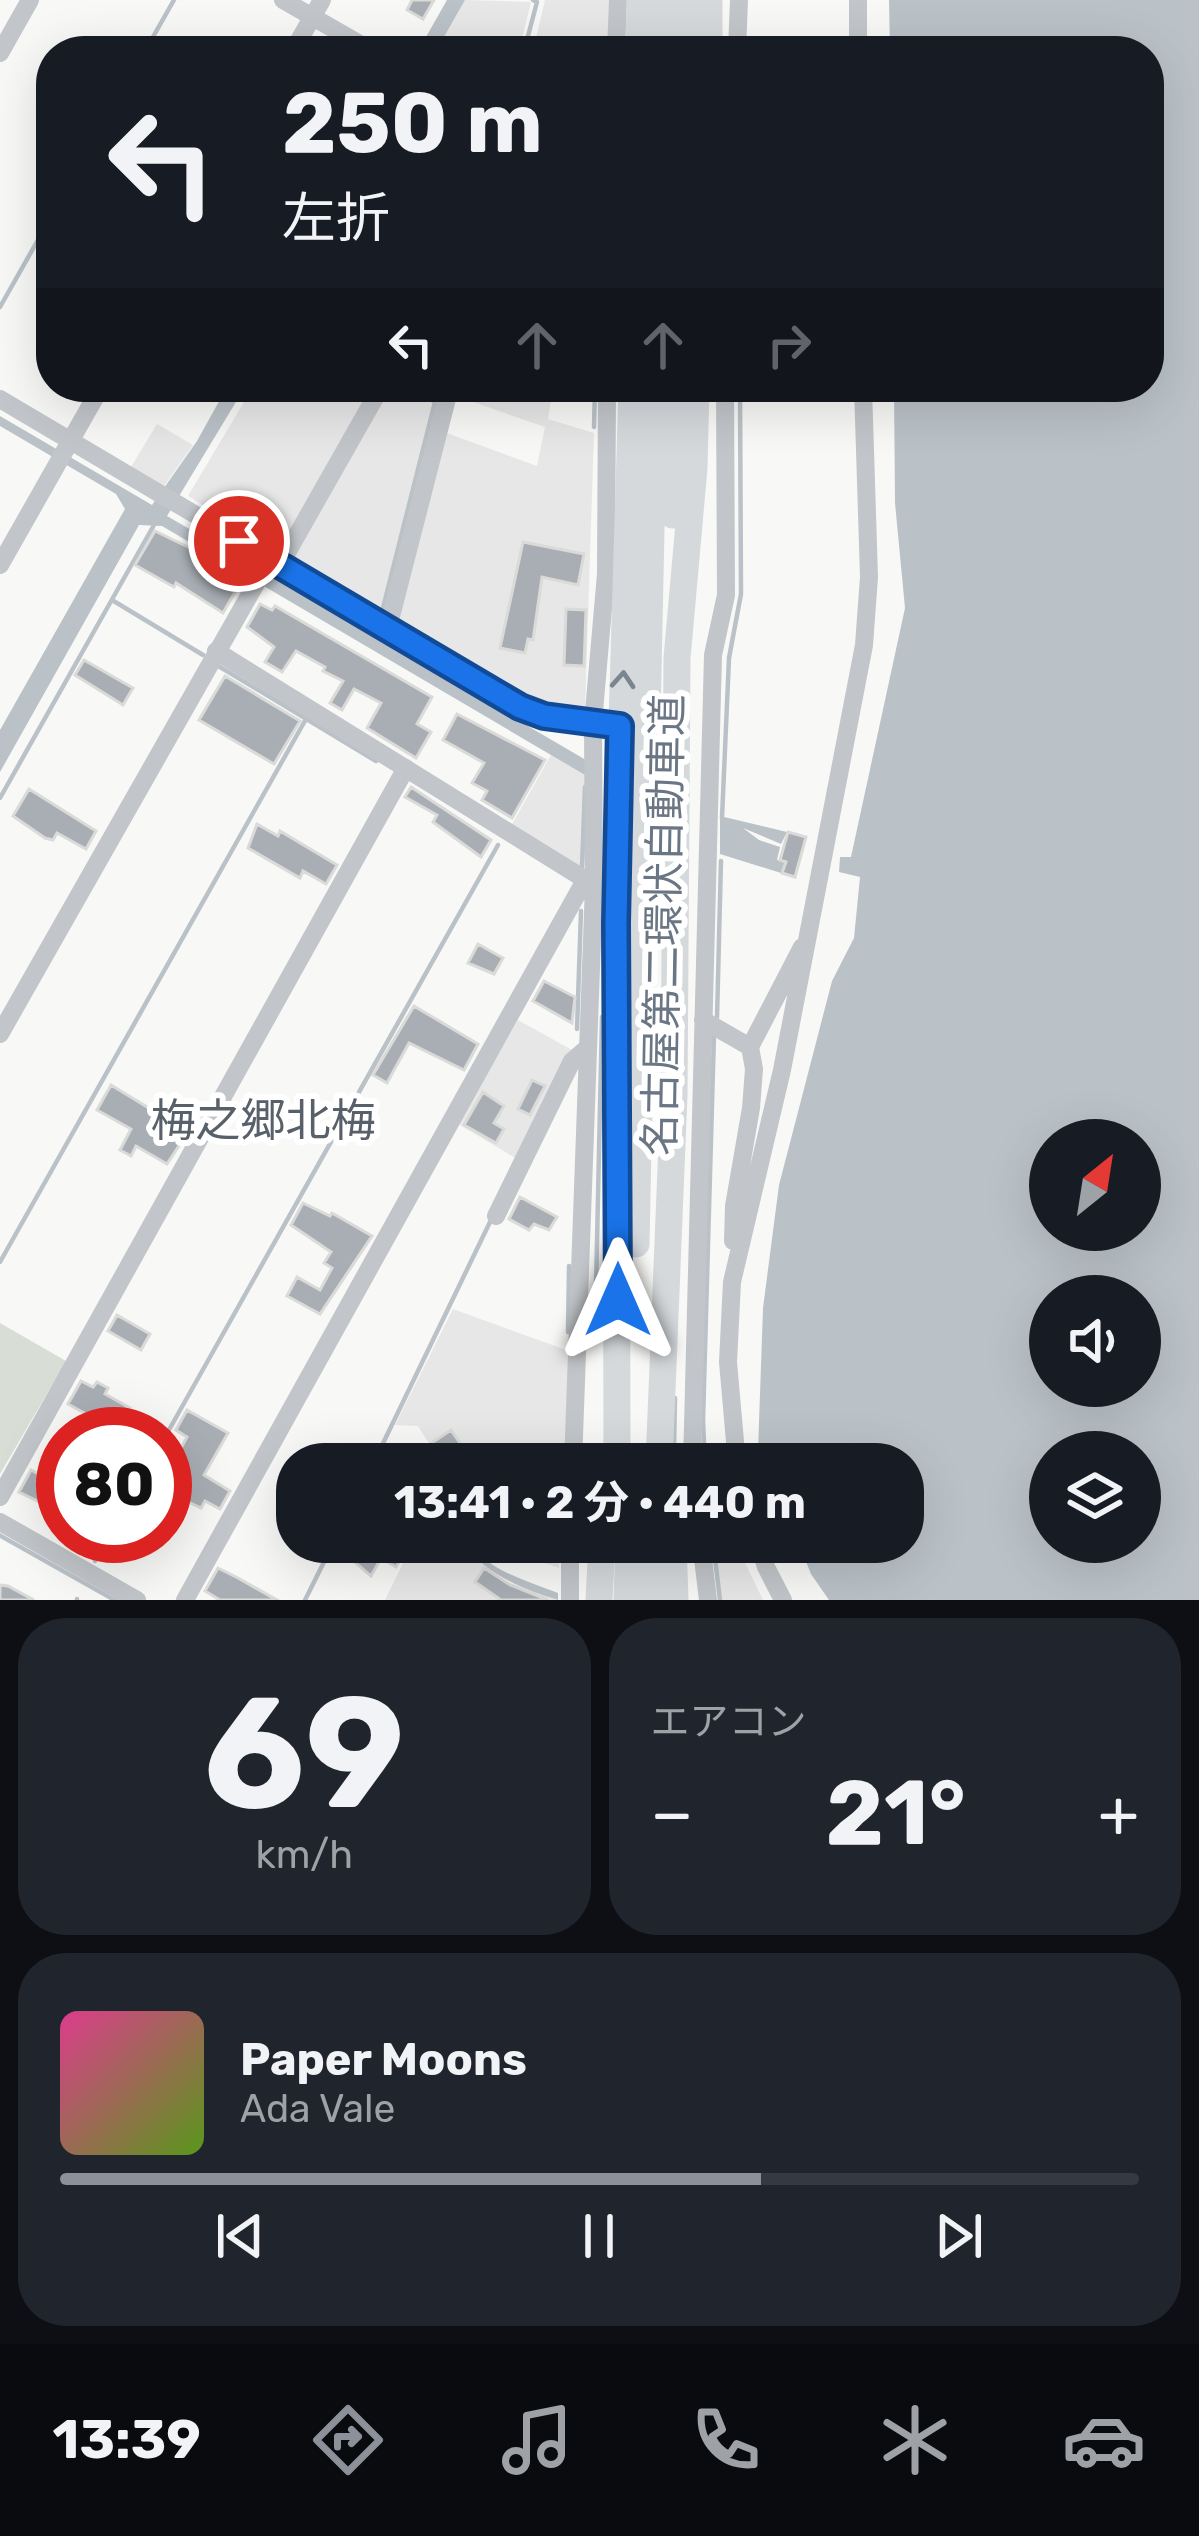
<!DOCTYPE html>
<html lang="ja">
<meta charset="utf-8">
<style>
body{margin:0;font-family:Rubik,"Noto Sans JP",sans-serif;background:#20242c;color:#f1f3f6;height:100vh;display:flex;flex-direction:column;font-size:45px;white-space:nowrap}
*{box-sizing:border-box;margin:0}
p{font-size:39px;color:#9ea1a6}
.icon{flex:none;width:66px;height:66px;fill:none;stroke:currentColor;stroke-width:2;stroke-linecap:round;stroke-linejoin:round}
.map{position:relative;height:1600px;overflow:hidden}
.sheet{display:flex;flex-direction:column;gap:18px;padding:18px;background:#0d0f14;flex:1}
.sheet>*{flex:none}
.hud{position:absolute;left:36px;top:36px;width:1128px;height:366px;border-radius:48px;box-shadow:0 12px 48px #0002;background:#171b24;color:#f1f3f6;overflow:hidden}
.needle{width:78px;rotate:30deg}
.fabs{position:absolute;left:1029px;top:1119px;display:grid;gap:24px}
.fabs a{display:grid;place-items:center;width:132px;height:132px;border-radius:50%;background:#171b24;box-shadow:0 12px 48px #0002;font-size:60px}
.speed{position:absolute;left:36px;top:1407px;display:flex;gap:24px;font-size:60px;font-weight:700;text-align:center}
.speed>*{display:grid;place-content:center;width:156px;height:156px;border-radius:50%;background:#171b24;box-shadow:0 12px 48px #0002;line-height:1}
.speed .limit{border:18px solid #d22;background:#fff;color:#111}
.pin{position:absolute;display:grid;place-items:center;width:102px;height:102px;color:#fff;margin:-51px;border:6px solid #fff;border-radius:50%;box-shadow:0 3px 12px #0007}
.me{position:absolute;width:132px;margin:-66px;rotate:0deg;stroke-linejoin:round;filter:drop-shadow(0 0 9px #0008)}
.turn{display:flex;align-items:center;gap:42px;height:252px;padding:0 48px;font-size:54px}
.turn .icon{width:156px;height:156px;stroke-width:2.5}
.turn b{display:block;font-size:84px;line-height:102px}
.lanes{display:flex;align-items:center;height:114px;padding:0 48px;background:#0003;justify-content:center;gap:60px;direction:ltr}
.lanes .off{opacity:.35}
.big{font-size:90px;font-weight:700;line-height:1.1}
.sheet .tile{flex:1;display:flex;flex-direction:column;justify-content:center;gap:18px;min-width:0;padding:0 42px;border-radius:48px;background:#20242c}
.sheet .dial{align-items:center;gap:0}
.dial b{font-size:156px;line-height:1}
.song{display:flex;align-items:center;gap:36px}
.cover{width:144px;height:144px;border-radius:18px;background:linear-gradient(135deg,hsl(330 70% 55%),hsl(90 70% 35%))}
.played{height:12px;border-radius:6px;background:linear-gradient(90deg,#8c9099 65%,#363941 65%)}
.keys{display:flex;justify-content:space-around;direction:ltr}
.heat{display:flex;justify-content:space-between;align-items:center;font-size:66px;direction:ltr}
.sheet .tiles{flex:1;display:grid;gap:18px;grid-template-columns:1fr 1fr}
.tile:last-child{grid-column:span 2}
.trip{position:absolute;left:276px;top:1443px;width:648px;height:120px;border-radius:48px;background:#171b24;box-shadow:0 12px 48px #0002;font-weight:700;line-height:120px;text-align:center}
.dock{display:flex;height:192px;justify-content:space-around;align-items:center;background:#090b0e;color:#9ea1a6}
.dock .icon{width:84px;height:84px}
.dock .active{color:#8c9099}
.dock b{font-size:54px;color:#f1f3f6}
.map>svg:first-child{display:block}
.built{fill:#e6e7e6}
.green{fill:#d8ddd6}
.water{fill:#bac2c8;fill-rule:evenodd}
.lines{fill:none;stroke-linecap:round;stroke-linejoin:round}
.stream{stroke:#bac2c8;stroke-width:4.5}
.building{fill:#a8aeb4;stroke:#dadad8;stroke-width:3}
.minor{stroke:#c2c5c9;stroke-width:18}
.highway{stroke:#d5d9dc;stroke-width:27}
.oneway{stroke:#7b8591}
.route-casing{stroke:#114b97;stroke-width:30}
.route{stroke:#1a73e8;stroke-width:21}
.labels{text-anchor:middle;stroke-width:12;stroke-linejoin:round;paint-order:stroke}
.street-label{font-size:42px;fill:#6b7684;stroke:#fff}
.neighbourhood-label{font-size:45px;fill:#58606a;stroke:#fff}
</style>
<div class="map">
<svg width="1199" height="1600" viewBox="0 0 1199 1600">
<rect width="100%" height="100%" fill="#f8f8f6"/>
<!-- built -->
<path class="built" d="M465,0L531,2L519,51H436Z
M545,0H613L611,51H533Z
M253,387H372L285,546L278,551L188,496Z
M387,387H444L386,610L379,613L294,561L293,551Z
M455,387H553L548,419L594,433L585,709L527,698L401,623L397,615L444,432L537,466L545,427L453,395Z
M157,424L193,445L164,486L131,467Z
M551,755L590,778L584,871L511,826Z
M518,1020L572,1050L517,1159L458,1124Z
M453,1309L569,1351L564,1464H442L418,1426L395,1425Z
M404,1542H462L473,1557L507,1582L556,1600H385L411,1547Z
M498,1542H560L559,1568L506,1549Z
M711,1542H735L763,1600H718Z"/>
<!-- green -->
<path class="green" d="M0,1323L66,1361L0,1474Z"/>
<!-- water -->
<path class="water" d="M447,0H465L436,51H418Z
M889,0H1199V1600H829L811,1574L798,1542H903V1464H763L758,1451L763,1308L779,1185L832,981L854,938L860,877L839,872L840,857H851L905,608L895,503L894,387H1149V51H890ZM1140,1140V1230H1050V1140ZM1140,1296V1386H1050V1296ZM1140,1452V1542H1050V1452Z
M227,387H245L167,516L586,760L585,775L162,526L139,525L0,772V730L125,509L116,494L0,426V416L152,505L197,441Z
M720,816L787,832L781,844L743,828L759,840L780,847L777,860L785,862L781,873L720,854Z
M0,1533L119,1600H110L0,1538Z
M462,1542H468C487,1570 527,1581 558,1593V1600C522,1589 485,1574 462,1542Z"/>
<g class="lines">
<!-- stream -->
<path class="stream" d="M145,51L174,0
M524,51L537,2L533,0
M0,307L51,217
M594,427L595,387
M112,600L203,655
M383,608L435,402L412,387
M220,667L376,761
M0,798L154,525
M722,818L729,658L741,594L740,387
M582,868L585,787
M717,1018L721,861
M577,1029L581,911
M0,1262L306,719
M568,1332L569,1266
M595,1332L602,1017
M165,1437L498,845
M674,1450L675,1398
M373,1464L491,1220
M705,1464L703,1421L714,1034
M713,1542L720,1600
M95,1561L109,1536
M77,1600V1599
M305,1600L334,1542"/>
</g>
<!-- building -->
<path class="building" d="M412,0H434L423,19L407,10Z
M155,531L196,551L193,555L239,585L223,613L176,583L174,587L135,565Z
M523,542L584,554L578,585L542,577L533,640L528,639L525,653L500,648Z
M260,604L272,610L275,606L432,697L417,724L431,732L416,758L367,728L381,703L354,689L342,710L330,703L343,681L323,671L325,667L296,651L282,672L265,662L274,647L247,627Z
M566,609L586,610L584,666L564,665Z
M84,660L133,688L123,705L75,675Z
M225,676L300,721L274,764L199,720Z
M457,714L545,760L512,818L482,800L487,791L472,783L484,763L443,740Z
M411,787L491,840L481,857L433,822L437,815L405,797Z
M29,789L96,831L86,849L57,833L53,840L45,838L13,816Z
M257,824L278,836L280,831L337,865L326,884L303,871L300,878L248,848Z
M788,832L806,837L795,877L782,873L786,862L780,860Z
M478,944L503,958L494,974L468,963Z
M544,981L575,997L572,1023L533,1001Z
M414,1006L478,1044L464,1070L409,1043L387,1083L373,1075Z
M532,1080L545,1086L530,1115L518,1109Z
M111,1085L188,1132L167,1164L136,1146L131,1156L120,1150L131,1129L97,1110Z
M483,1092L504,1106L494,1123L504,1129L496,1143L464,1125Z
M520,1197L557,1217L549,1230L534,1224L529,1230L509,1219Z
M303,1203L330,1216L332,1213L372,1236L320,1314L287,1296L297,1277L320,1290L332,1268L324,1263L331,1252L291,1225Z
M117,1315L150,1334L141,1350L108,1331Z
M81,1381L93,1387L97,1382L108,1388L105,1394L130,1408L117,1431L68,1404Z
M187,1410L228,1433L204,1475L230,1491L220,1509L205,1501L201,1508L165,1491V1456L174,1461L187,1437L176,1430Z
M451,1430L466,1452L443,1464L430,1444Z
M51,1468L63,1475V1488L52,1508L19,1492L31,1470L46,1478Z
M350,1542H397L407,1548L396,1567L381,1558L371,1576L344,1553Z
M218,1568L238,1578L277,1600H220L205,1591Z
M484,1568L510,1585L548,1600H501L475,1582Z
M0,1585L8,1586L34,1600H0Z"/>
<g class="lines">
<!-- minor -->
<path class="minor" d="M283,0L372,51
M858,0V51
M293,51L322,0
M616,51L618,0
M737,51L739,0
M0,53L30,0
M0,399L520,707L545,716L600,724
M0,565L101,387
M280,565L381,387
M388,628L450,387
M216,651L594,885
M703,1020L750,1047
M0,1034L270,559
M496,1216L572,1061L586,1049
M733,1241L734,1206L751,1108L754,1069L750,1047L802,947
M573,1464L594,885L593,723L606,574L607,387
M692,1464L713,655L726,595L725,387
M737,1464L728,1362L732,1282L782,1070L864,645L869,577L863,387
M0,1497L406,768
M0,1522L137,1600
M701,1542L708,1600
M758,1542L766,1567L783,1600
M185,1600L585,880
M570,1600V1542"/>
<!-- highway -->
<path class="highway" d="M709,0V51
M639,51L640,0
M661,51L662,0
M684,51L685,0
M673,515L678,387
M636,1244L654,387
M617,1464L616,923L632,387
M659,1464L674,1095L677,658L694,468L696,387
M673,1542L675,1600
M599,1600L602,1542
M627,1600L629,1542
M650,1600L652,1542"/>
</g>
<!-- one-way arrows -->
<defs><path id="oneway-chevron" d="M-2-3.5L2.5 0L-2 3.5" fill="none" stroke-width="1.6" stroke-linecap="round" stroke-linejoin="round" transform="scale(3)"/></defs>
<use class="oneway" href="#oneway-chevron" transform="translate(623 680) rotate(-86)"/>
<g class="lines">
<defs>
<path id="route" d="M239,541L520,707L544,716L620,726L616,923L618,1300"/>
</defs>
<!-- route casing -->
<use href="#route" class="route-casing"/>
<!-- route -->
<use href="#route" class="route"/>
</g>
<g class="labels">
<!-- street labels -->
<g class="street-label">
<text transform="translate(663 925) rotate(-89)" y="15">名古屋第二環状自動車道</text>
</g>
<!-- neighbourhood labels -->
<g class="neighbourhood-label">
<text x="263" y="1136">梅之郷北梅</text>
</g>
</g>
</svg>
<div class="fabs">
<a><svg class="needle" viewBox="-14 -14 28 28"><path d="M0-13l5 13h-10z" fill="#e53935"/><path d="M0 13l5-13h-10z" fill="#9ea1a6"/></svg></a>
<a><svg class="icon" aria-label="sound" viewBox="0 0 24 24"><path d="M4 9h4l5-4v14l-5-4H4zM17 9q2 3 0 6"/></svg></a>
<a><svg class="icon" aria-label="layers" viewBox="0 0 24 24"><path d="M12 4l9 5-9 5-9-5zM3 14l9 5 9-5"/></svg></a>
</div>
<div class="speed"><div class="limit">80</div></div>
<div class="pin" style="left:239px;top:541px;background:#d93025"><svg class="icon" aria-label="arrive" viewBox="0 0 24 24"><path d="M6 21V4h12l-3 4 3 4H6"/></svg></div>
<svg class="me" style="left:618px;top:1300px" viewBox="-20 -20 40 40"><path d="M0-17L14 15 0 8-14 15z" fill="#1a73e8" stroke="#fff" stroke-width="4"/></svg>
<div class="trip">13:41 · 2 分 · 440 m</div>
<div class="hud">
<div class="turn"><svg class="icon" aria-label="left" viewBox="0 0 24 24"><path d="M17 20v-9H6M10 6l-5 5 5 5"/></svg><div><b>250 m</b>左折</div></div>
<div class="lanes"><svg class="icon" aria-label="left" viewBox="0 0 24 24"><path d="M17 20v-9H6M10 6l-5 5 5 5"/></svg><svg class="icon off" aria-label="ahead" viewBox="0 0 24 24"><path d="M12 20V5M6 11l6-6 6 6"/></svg><svg class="icon off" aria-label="ahead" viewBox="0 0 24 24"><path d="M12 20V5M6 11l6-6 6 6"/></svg><svg class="icon off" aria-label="right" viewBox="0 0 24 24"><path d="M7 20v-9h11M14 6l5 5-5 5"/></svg></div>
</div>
</div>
<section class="sheet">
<div class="tiles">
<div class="tile dial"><b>69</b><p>km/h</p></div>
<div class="tile"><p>エアコン</p>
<div class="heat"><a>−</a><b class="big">21°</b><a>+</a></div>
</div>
<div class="tile">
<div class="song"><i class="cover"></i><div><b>Paper Moons</b><p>Ada Vale</p></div></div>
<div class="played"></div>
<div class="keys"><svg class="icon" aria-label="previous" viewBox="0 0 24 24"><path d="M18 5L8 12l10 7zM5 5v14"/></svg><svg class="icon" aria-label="pause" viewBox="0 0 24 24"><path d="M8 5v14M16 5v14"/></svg><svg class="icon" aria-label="next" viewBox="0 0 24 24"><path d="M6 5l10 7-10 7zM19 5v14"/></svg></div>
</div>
</div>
</section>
<nav class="dock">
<b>13:39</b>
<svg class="icon active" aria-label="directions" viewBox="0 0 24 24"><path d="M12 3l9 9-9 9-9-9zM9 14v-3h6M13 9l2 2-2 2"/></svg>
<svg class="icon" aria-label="music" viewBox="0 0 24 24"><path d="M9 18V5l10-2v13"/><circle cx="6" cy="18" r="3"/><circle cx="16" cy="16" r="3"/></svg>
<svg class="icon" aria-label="phone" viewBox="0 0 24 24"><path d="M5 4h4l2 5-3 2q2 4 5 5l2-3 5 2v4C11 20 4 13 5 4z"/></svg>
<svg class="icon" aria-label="climate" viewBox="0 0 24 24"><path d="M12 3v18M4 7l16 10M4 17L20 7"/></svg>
<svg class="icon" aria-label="car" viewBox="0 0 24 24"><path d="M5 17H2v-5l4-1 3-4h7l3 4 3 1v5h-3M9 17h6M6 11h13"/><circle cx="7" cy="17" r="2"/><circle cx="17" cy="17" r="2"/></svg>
</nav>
